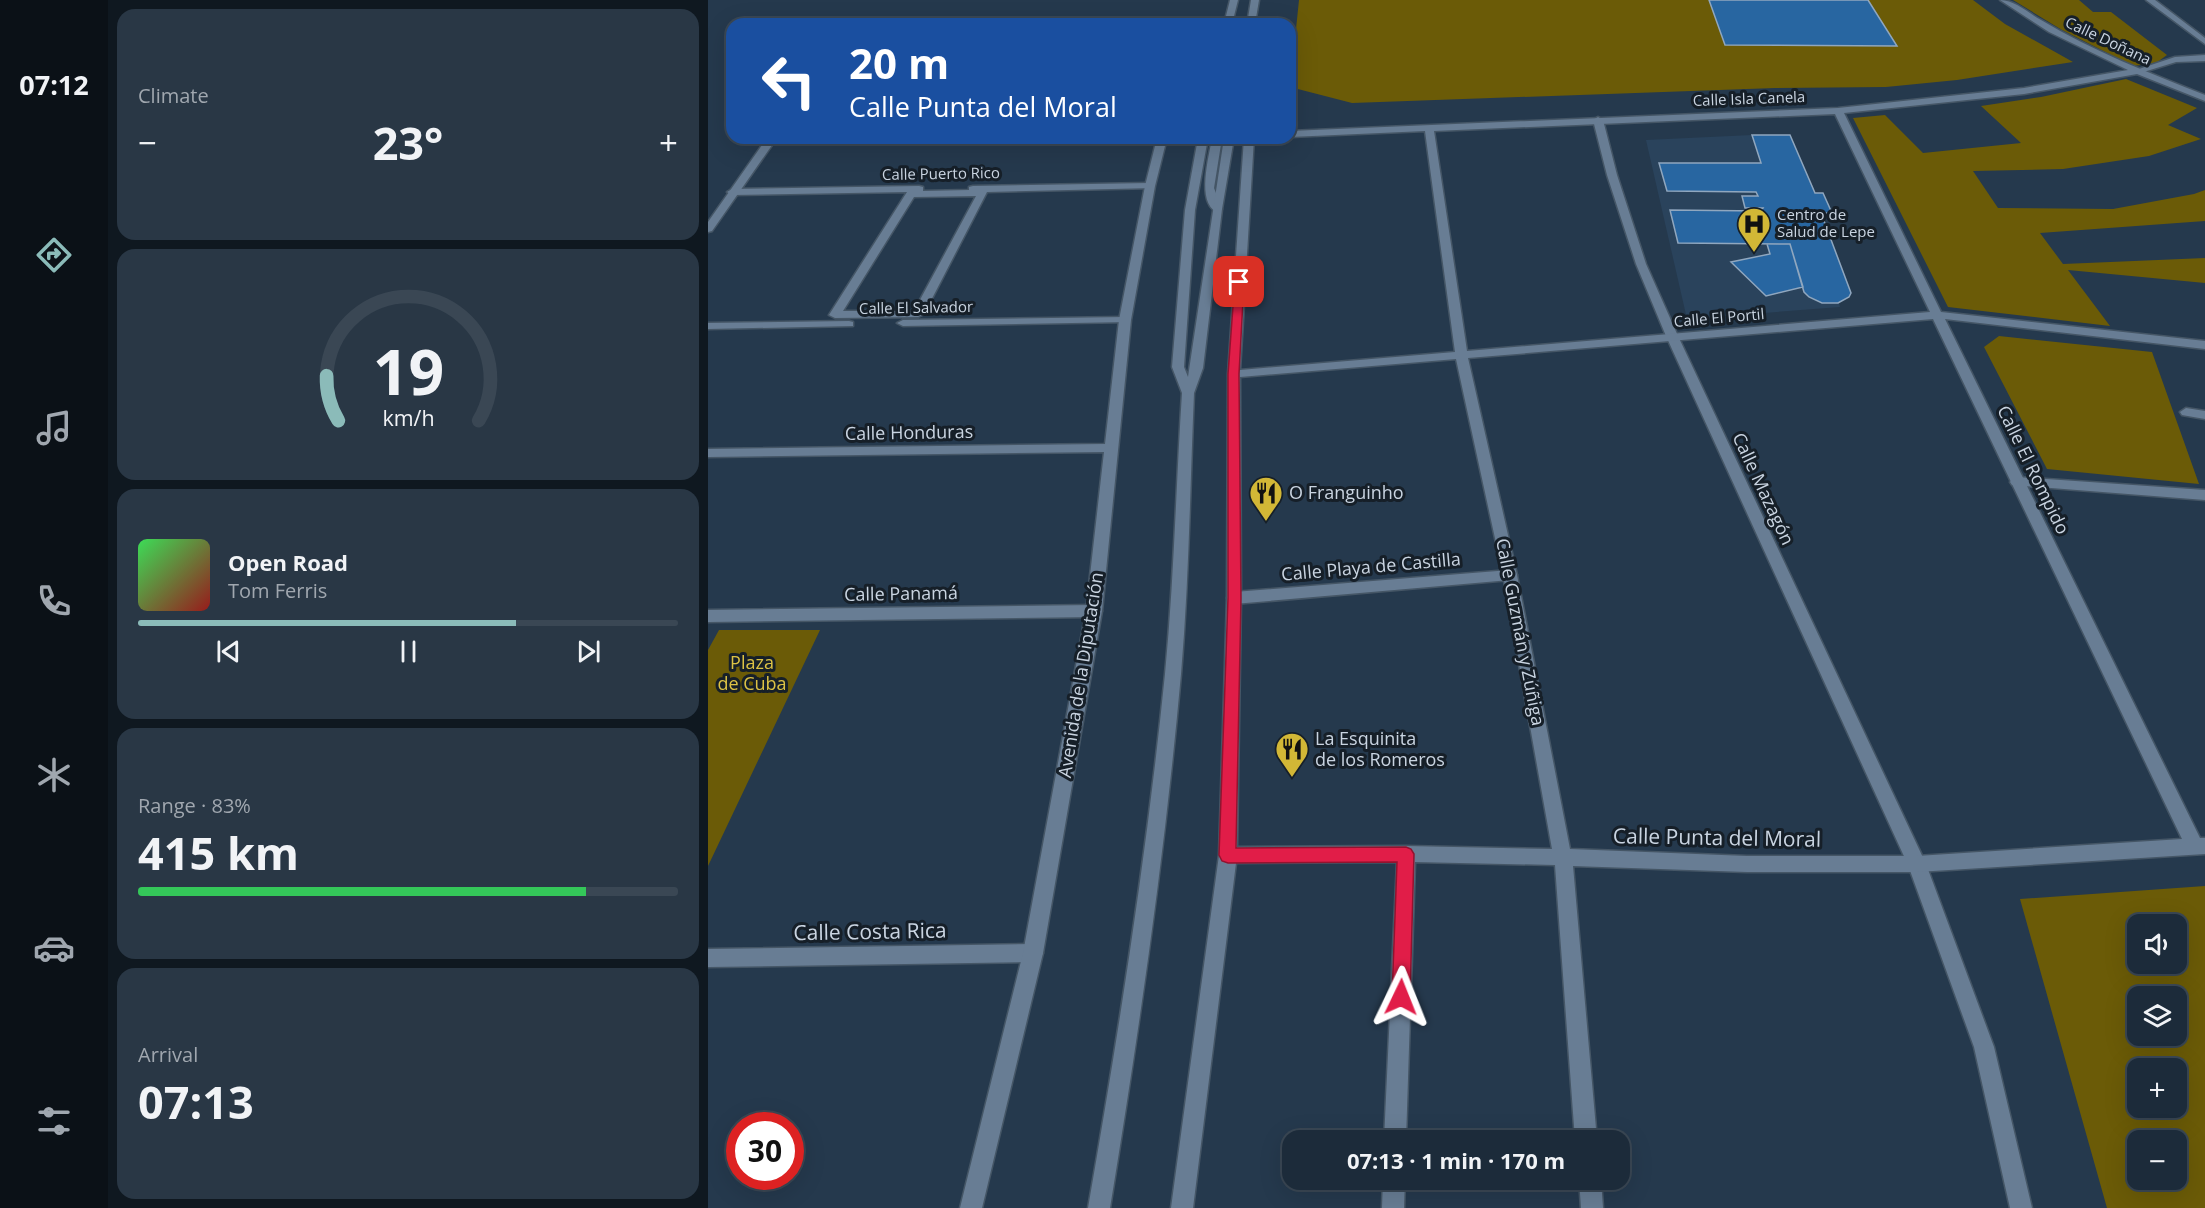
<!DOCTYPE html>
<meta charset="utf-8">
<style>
body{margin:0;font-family:"Open Sans",sans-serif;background:#293745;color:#f1f3f6;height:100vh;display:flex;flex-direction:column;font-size:22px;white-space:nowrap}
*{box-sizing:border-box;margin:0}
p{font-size:20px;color:#a0a7af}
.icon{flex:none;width:33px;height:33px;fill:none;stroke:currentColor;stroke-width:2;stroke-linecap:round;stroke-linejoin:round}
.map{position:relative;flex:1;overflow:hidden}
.sheet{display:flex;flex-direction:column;gap:9px;padding:9px;background:#0f1820;width:600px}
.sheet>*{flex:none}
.hud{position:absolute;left:18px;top:18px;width:570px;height:126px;border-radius:18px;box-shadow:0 6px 24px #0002,0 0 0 2px #3a4754;background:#1a4fa0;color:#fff;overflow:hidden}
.buttons{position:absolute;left:1419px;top:914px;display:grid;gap:12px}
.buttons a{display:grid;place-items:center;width:60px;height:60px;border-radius:12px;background:#1c2b3a;box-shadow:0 6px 24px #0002,0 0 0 2px #3a4754;font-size:30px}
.speed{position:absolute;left:18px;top:1112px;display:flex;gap:12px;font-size:30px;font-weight:700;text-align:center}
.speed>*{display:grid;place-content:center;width:78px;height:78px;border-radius:50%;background:#1c2b3a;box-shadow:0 6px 24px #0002,0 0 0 2px #3a4754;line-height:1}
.speed .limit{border:9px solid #d22;background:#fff;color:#111}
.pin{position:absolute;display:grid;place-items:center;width:51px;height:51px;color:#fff;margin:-26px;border-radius:12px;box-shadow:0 3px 9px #0006}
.me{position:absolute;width:66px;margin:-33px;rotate:2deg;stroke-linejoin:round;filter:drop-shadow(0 0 4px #0008)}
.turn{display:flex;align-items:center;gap:21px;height:126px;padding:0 24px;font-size:27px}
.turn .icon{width:78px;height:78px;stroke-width:2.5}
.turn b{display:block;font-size:42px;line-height:51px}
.big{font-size:45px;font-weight:700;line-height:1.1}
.sheet .widget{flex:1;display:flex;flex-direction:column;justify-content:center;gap:9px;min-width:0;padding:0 21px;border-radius:18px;background:#293745}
.sheet .dial{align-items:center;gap:0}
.dial svg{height:156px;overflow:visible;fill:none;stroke:#3a4754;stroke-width:7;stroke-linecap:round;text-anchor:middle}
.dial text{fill:#f1f3f6;stroke:none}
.song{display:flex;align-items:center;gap:18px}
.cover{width:72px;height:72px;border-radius:9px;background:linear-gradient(135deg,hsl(130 70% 55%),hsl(0 70% 35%))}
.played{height:6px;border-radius:3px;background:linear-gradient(90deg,#8bbbb9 70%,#3a4754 70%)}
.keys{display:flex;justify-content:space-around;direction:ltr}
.heat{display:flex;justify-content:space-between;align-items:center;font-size:33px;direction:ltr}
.charge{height:9px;border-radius:4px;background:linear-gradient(90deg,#34c759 83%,#3a4754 0)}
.trip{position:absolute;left:574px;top:1130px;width:348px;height:60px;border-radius:18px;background:#1c2b3a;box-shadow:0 6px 24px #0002,0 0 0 2px #3a4754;font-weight:700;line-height:60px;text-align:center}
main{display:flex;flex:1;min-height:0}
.menu{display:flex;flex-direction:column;width:108px;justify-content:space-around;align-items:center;background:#0b1117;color:#a0a7af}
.menu .icon{width:42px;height:42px}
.menu .current{color:#8bbbb9}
.menu b{font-size:27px;color:#f1f3f6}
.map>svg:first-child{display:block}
.built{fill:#2a435c}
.green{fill:#6b5b07;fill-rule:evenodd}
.building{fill:#2866a1;stroke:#90a7bf;stroke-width:1.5}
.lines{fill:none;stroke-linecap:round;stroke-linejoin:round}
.pedestrian-casing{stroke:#455666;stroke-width:3}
.minor-casing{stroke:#455666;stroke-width:3}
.tertiary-casing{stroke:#455666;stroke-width:3}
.secondary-casing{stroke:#455666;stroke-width:3}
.pedestrian{fill:#687d94;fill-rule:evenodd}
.minor{fill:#687d94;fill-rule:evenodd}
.tertiary{fill:#687d94;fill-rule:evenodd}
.secondary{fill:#687d94;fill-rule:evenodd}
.route{fill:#e11d48;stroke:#92132f;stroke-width:1.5}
.labels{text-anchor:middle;stroke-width:6;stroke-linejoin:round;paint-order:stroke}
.far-street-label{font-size:15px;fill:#c9d4e1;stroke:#161f28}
.far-poi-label{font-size:15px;fill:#c9d4e1;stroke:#161f28;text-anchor:start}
.street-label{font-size:18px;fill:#c9d4e1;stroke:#161f28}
.poi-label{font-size:18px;fill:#c9d4e1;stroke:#161f28;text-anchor:start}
.park-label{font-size:18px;fill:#dcc245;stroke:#161f28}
.near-street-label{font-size:21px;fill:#c9d4e1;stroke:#161f28}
</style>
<main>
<nav class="menu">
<b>07:12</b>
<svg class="icon current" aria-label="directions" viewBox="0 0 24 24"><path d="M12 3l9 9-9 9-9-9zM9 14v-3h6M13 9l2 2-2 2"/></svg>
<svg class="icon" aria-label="music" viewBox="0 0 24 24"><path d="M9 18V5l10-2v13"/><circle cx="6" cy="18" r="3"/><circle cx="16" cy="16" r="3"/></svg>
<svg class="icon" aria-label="phone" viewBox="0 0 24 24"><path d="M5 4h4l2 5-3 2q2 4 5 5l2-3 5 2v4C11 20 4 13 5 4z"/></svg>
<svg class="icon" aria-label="climate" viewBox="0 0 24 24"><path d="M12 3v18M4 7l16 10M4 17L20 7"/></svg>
<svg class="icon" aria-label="car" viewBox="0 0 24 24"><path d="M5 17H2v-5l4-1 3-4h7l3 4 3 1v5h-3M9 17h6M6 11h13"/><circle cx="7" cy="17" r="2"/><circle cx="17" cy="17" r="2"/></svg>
<svg class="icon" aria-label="filters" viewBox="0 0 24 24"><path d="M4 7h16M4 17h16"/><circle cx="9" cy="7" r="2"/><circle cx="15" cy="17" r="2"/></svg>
</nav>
<section class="sheet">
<div class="widget"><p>Climate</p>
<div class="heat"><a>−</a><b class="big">23°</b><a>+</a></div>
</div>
<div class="widget dial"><svg viewBox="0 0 100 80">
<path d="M14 69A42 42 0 1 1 86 69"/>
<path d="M14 69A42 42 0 0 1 8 46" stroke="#8bbbb9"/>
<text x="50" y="56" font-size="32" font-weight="700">19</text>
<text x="50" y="72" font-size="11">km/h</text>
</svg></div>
<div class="widget">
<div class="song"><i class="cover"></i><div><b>Open Road</b><p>Tom Ferris</p></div></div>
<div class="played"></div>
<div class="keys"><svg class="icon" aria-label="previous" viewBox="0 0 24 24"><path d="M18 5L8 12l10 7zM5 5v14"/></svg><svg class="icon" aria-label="pause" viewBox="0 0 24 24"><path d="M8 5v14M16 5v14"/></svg><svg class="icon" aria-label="next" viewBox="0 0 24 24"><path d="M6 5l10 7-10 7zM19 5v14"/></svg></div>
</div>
<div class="widget"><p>Range · 83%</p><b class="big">415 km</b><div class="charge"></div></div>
<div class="widget"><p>Arrival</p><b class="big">07:13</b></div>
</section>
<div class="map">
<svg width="1497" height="1208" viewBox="0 0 1497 1208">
<rect width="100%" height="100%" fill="#25394d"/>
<!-- built -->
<path class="built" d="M1044,135H1082L1107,193H1115L1124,213L1113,214L1143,293L1141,297L1131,303L1132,307L979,319L938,140Z"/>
<!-- green -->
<path class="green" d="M591,0H1265L1297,24L1365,62L1249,80L1178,87L1067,88L644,103L582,87Z
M1305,0H1371L1385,12H1403L1459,55L1448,63L1425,66L1354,30Z
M1418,79L1489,108L1460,125L1493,139L1441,156L1355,169L1265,171L1290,208L1405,209L1486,194L1497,190V221L1332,233L1355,264L1497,258V283L1360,270L1402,326L1240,307L1145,118L1177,115L1215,153L1313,143L1273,106L1333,97Z
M1291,336L1444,352L1491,484L1339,469L1276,347Z
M11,630H112L0,866V650Z
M1497,886V1208H1399L1312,899ZM1430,924H1468V963H1430ZM1430,996H1468V1035H1430ZM1430,1068H1468V1107H1430ZM1430,1140H1468V1179H1430Z"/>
<!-- building -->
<path class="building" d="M1001,0H1160L1189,46L1017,45Z
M1044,135H1082L1107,193H1115L1124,213H1113L1143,293L1141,297L1130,303H1114L1101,297L1096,292L1082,244L970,243L962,210L1053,211L1055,208H1037L1034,196H1050L1048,192L959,191L951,163H1053Z
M1059,244H1082L1095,287L1058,296L1023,262L1062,254Z"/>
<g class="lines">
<defs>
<path id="pedestrian" d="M1438,0H1447L1497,38V44Z
M1497,55V61L1468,62L1429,74L1425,71L1467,57Z
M890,117L895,120L909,175L938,264L970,336L1218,864L1286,1047L1324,1208H1302L1266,1047L1200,865L958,336L928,264L899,175L885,120Z
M442,183L446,184V188L279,192L216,314L210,317L127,318L121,315L199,192L24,195L19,192L24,189L211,186L215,187V191L261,190V187L265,186ZM268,196L206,311H135L206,197Z
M417,317L421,318V322L195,326L189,323L195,320Z
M141,321L145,322V326L0,329V323Z
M1309,477L1497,490V500L1304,485L1302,482L1304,479Z
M802,570L807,571L809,575L807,579L802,580L526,604L521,602L519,598L521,594L526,592Z
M386,605L391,607L394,611L391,615L386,617L0,622V610Z
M325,944L332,946L335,953L332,960L325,962L0,967V949Z"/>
<path id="minor" d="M1292,0C1307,0 1320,13 1333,20C1385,51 1441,73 1497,95V101L1429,74L1316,94L1136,113L1233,312L1497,341V349L1237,319L1492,838H1497V854L1209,872H1039L865,866L889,1140H867L847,865L707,862L698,1140H676L689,862L528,863L485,1208H463L511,855L519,598L520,374L536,138H546L532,370L747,352L717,131L582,137V131L1130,108L1316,88L1420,70L1341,32ZM1127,114L1222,312L759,351L726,131ZM1225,319L1474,839L1209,856H1039L862,849L809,575L760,358ZM748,359L795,575L844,849L698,846L529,847L533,598L532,377Z
M59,138H69L4,231L0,232V222Z
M449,138H459L447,186L423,320L394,611L335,953L274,1208H252L315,953L378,611L396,452L0,457V449L397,444L411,320L437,186Z
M1478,408L1497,411V419L1474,415L1472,412Z
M675,1179H697L696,1208H674Z
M871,1179H893L895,1208H873Z"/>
<path id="tertiary" d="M504,138H514L506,188L514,209L509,212C488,203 501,156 504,138Z"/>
<path id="secondary" d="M522,0H530L524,24H516Z
M543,0H551L547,24H539Z
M490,138H500L487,210L476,367L480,377L516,138H526L514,209L495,368L486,393C482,486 481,581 473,674C457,853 431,1031 402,1208H380C411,1031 439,853 457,674C466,581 468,486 474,393L464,367L477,210Z"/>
</defs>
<!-- pedestrian casing -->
<use href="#pedestrian" class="pedestrian-casing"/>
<!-- minor casing -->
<use href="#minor" class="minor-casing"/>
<!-- tertiary casing -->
<use href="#tertiary" class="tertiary-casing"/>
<!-- secondary casing -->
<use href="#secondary" class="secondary-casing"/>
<!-- pedestrian -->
<use href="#pedestrian" class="pedestrian"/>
<!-- minor -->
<use href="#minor" class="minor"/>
<!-- tertiary -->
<use href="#tertiary" class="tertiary"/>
<!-- secondary -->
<use href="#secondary" class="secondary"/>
</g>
<!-- route -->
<path class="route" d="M527,279L536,282L531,374L533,598L528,848L698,847L703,849L706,854L702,997L699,1004L693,1006L686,1004L684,997L689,862L520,863L514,861L511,855L520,598V374Z"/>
<!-- icons -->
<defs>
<symbol id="hospital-pin" viewBox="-11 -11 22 30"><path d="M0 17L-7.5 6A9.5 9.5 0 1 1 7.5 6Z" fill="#d2b736" stroke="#161f28"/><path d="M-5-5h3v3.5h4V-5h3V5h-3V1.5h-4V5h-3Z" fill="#111"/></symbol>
<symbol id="restaurant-pin" viewBox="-11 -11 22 30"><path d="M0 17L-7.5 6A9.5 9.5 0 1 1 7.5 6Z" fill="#d2b736" stroke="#161f28"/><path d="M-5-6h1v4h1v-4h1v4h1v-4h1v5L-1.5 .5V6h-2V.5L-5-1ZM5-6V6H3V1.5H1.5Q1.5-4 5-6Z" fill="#111"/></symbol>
</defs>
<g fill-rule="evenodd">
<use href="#hospital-pin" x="1027" y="205" width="38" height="52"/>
<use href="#restaurant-pin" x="539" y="474" width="38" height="52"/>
<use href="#restaurant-pin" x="565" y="730" width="38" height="52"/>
</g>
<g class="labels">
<!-- far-street labels -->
<g class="far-street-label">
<text transform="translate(1400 41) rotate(25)" y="5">Calle Doñana</text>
<text transform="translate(1041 99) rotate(-2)" y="5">Calle Isla Canela</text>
<text transform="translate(233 174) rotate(-1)" y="5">Calle Puerto Rico</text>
<text transform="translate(208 308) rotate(-1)" y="5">Calle El Salvador</text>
<text transform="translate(1011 318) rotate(-5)" y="5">Calle El Portil</text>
</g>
<!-- far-poi labels -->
<g class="far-poi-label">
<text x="1069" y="220">Centro de<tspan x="1069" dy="17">Salud de Lepe</tspan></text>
</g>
<!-- street labels -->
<g class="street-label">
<text transform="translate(201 433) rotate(-1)" y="6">Calle Honduras</text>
<text transform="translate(1325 470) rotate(64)" y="6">Calle El Rompido</text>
<text transform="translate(1055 489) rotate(65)" y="6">Calle Mazagón</text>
<text transform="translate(663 567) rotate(-5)" y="6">Calle Playa de Castilla</text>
<text transform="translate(193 594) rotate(-1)" y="6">Calle Panamá</text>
<text transform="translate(812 632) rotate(79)" y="6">Calle Guzmán y Zúñiga</text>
<text transform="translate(373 675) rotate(-81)" y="6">Avenida de la Diputación</text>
</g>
<!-- poi labels -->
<g class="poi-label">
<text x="581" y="499">O Franguinho</text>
<text x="607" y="745">La Esquinita<tspan x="607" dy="21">de los Romeros</tspan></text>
</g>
<!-- park labels -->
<g class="park-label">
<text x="44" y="669">Plaza<tspan x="44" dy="21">de Cuba</tspan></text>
</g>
<!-- near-street labels -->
<g class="near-street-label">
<text transform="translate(1009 838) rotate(1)" y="7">Calle Punta del Moral</text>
<text transform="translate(162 932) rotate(-1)" y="7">Calle Costa Rica</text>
</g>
</g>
</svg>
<div class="buttons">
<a><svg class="icon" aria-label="sound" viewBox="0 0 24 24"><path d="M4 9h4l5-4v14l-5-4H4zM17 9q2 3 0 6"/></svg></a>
<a><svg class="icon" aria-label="layers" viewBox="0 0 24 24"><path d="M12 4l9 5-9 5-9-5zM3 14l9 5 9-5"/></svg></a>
<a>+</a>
<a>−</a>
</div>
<div class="speed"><div class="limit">30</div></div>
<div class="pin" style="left:531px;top:282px;background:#d93025"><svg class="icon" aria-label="arrive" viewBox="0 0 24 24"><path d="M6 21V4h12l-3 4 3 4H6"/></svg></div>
<svg class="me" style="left:693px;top:997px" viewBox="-20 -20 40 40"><path d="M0-17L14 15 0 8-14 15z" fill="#e11d48" stroke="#fff" stroke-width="4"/></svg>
<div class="trip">07:13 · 1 min · 170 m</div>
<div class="hud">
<div class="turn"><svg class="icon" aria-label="left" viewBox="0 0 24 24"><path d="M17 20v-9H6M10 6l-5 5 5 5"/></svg><div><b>20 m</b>Calle Punta del Moral</div></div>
</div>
</div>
</main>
